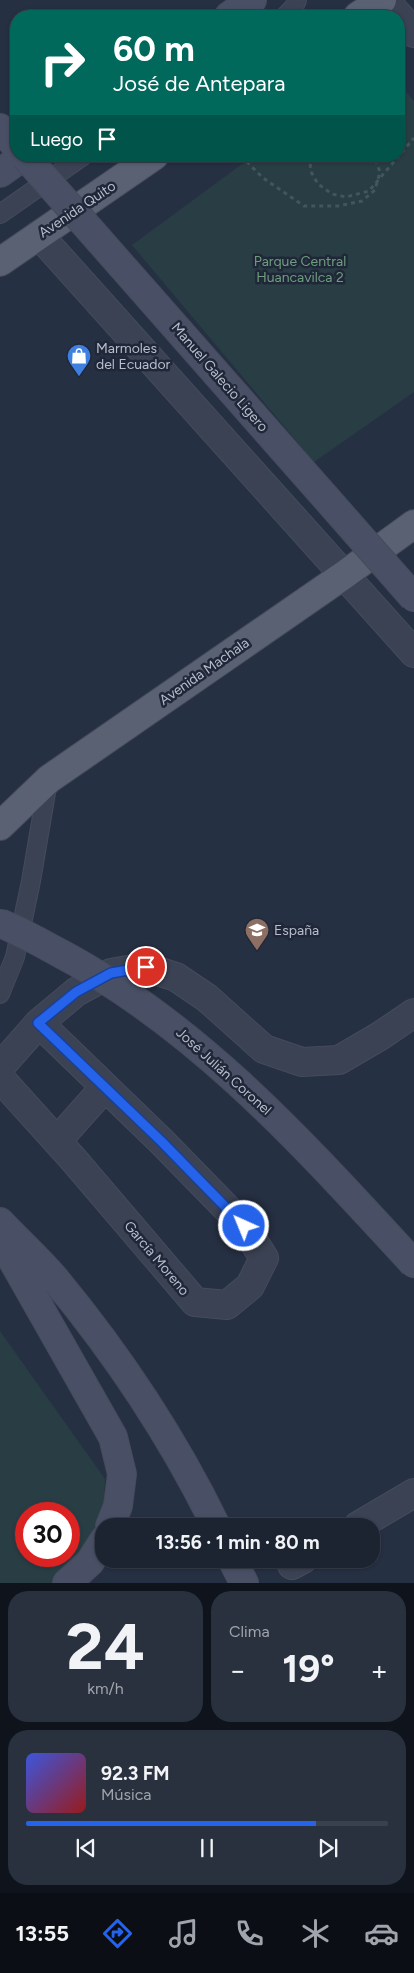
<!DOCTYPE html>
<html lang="es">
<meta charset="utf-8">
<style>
body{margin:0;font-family:Figtree,sans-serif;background:#29303e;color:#f1f3f6;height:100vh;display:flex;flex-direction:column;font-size:19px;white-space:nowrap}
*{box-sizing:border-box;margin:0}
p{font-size:16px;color:#a0a4ac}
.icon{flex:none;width:28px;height:28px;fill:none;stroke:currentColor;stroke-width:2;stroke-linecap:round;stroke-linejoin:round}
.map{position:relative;height:1583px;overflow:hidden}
.side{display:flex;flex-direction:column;gap:8px;padding:8px;background:#0f141c;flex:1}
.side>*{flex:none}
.top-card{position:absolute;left:10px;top:10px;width:395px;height:152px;border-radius:20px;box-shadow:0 1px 4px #0004,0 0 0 1px #3a414d;background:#00695c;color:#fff;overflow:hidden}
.speed{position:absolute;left:15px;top:1502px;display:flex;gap:10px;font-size:25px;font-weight:700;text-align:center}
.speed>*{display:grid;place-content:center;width:65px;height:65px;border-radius:50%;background:#1c2432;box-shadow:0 1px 4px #0004,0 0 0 1px #3a414d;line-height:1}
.speed .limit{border:8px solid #d22;background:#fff;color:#111}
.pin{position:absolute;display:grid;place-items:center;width:42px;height:42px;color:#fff;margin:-21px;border:2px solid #fff;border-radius:50%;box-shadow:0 1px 5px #0007}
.me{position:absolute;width:55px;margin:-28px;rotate:316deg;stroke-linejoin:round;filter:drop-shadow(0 0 4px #0008)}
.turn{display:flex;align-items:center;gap:18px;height:105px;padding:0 20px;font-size:22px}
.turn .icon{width:65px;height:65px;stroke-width:2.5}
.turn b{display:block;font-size:35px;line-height:42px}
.then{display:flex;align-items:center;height:48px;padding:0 20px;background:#0003;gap:10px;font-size:19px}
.big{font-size:38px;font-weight:700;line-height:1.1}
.side .tile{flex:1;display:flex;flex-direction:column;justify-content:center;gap:8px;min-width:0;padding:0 18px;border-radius:20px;background:#29303e}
.side .dial{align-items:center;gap:0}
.dial b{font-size:65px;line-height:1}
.song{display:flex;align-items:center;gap:15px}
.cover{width:60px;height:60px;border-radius:8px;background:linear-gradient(135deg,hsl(230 70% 55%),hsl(0 70% 35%))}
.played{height:5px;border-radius:2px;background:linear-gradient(90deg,#2563eb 80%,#3a414d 80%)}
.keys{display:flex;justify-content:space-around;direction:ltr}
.heat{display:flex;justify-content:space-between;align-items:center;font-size:28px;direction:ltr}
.side .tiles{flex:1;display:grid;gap:8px;grid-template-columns:1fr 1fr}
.tile:last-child{grid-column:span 2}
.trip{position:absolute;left:95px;top:1518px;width:285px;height:50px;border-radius:20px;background:#1c2432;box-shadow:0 1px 4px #0004,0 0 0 1px #3a414d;font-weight:700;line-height:50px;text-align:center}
.menu{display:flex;height:80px;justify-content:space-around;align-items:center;background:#0b0e14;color:#a0a4ac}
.menu .icon{width:35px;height:35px}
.menu .on{color:#2563eb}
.menu b{font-size:22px;color:#f1f3f6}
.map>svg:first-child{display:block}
.green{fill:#283e44;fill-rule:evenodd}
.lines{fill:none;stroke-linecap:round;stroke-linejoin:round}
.lane-casing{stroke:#444b5c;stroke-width:20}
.street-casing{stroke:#444b5c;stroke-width:30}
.secondary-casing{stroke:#444b5c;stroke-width:30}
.primary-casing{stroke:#444b5c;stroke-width:30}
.path{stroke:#42575c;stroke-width:3;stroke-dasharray:4 4;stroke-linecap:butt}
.lane{stroke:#3b4253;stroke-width:18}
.street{stroke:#3b4253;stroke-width:28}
.secondary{stroke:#495066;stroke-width:28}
.primary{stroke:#596173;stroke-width:28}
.secondary-bridge-casing{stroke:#444b5c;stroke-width:30;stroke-linecap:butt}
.path-bridge{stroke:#42575c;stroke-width:3;stroke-dasharray:4 4;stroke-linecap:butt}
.secondary-bridge{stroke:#495066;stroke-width:28}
.route-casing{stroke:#184099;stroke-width:12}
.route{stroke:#2563eb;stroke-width:9}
.labels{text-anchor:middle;stroke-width:5;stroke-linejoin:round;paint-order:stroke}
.street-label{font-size:14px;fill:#b8becc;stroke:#1f2738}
.park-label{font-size:14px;fill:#6e9e7e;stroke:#1f2738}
.poi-label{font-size:14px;fill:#b8becc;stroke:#1f2738;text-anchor:start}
</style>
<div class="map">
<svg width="414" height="1583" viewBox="0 0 414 1583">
<rect width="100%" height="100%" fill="#263043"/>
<!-- green -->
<path class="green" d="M399,84L414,101V392L314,462L132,245L253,156H399Z
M0,1331L105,1479L104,1512L95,1536L66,1576L52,1583H0ZM26,1514H69V1556H26Z"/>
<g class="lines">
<defs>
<path id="lane" d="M285,16L294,7L297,0
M0,214L83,156
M0,994L15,957L31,881L48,781"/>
<path id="street" d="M385,0L414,33
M39,235L414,653
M0,1067L39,1023L76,992L111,973L145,967L176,977L207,998L264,1049L302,1062L339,1060L380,1036L414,1013
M0,1078L73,1159L195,1302L227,1305L250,1286L264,1258L244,1226L162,1142L39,1023
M57,1141L105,1087
M358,1526L414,1493
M292,1565L303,1559"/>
<path id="secondary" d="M229,16L252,0
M0,128L16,146
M0,173L24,156
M0,1222C18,1241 38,1259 55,1279C117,1354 174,1440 216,1526
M0,1238L113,1437L122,1474L118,1506L110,1526
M232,1559L244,1583
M67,1583L90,1562L104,1540"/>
<path id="primary" d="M358,16L382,0
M0,262L154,156
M0,826L49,779L344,575L414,524"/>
</defs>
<!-- lane casing -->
<use href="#lane" class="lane-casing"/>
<!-- street casing -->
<use href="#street" class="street-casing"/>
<!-- secondary casing -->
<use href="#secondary" class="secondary-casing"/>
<!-- primary casing -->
<use href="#primary" class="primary-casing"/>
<!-- path -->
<path class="path" d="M241,156L263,178L304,206H338L362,201L375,190L380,172L374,156"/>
<!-- lane -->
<use href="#lane" class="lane"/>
<!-- street -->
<use href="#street" class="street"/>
<!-- secondary -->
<use href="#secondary" class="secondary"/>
<!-- primary -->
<use href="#primary" class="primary"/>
<defs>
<path id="secondary-bridge" d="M25,156L414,598
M0,923C19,931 36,940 54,950C198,1025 305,1146 414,1264"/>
</defs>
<!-- secondary-bridge casing -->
<use href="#secondary-bridge" class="secondary-bridge-casing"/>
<!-- path-bridge -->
<path class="path-bridge" d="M311,156L310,170L318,184L332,194L346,197L369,191L414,138"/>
<!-- secondary-bridge -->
<use href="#secondary-bridge" class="secondary-bridge"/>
</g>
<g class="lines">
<defs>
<path id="route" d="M146,967L111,973L76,992L38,1023L162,1142L244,1226"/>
</defs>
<!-- route casing -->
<use href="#route" class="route-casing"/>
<!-- route -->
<use href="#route" class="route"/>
</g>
<!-- icons -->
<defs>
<symbol id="shop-pin" viewBox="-11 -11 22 30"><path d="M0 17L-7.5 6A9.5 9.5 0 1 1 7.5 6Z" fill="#3f7fe0" stroke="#1f2738"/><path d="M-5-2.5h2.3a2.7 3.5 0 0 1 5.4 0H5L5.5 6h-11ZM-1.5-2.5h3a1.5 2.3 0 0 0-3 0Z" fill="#fff"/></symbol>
<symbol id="school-pin" viewBox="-11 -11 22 30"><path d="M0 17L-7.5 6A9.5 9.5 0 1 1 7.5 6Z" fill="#8d6e63" stroke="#1f2738"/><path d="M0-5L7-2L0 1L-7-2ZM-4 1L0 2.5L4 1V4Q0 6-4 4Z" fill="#fff"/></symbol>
</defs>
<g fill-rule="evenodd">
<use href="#shop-pin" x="65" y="342" width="28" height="38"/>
<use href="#school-pin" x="243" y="916" width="28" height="38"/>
</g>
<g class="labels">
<!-- street labels -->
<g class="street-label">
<text transform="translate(77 209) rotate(-34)" y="5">Avenida Quito</text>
<text transform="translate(220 377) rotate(49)" y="5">Manuel Galecio Ligero</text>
<text transform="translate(204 671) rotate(-35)" y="5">Avenida Machala</text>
<text transform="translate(224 1071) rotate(42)" y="5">José Julián Coronel</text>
<text transform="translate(157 1258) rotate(50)" y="5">García Moreno</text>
</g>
<!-- park labels -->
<g class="park-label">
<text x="300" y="266">Parque Central<tspan x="300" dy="16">Huancavilca 2</tspan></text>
</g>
<!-- poi labels -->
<g class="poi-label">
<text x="96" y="353">Marmoles<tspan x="96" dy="16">del Ecuador</tspan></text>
<text x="274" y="935">España</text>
</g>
</g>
</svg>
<div class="speed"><div class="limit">30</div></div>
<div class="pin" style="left:146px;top:967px;background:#d93025"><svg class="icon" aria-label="arrive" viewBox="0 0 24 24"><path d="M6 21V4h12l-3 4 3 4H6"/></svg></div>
<svg class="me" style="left:244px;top:1226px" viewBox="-20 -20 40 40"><circle r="17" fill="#2563eb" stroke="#fff" stroke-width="3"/><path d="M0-11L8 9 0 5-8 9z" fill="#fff"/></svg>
<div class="trip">13:56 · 1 min · 80 m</div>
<div class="top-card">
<div class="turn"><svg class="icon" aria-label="right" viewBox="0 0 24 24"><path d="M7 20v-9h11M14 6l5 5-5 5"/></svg><div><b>60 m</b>José de Antepara</div></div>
<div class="then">Luego<svg class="icon" aria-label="arrive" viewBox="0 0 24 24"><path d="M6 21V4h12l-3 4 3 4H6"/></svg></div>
</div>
</div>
<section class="side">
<div class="tiles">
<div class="tile dial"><b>24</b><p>km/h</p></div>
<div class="tile"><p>Clima</p>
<div class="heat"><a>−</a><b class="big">19°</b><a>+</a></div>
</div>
<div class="tile">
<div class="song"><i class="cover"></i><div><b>92.3 FM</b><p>Música</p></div></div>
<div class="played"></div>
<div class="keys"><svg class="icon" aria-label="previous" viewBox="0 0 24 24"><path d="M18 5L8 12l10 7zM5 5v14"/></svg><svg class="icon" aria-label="pause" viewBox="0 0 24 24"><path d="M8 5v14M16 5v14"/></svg><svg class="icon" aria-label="next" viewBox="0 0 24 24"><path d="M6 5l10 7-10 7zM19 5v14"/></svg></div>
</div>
</div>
</section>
<nav class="menu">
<b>13:55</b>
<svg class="icon on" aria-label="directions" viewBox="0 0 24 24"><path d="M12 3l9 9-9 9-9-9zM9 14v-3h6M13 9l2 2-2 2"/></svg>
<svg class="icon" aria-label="music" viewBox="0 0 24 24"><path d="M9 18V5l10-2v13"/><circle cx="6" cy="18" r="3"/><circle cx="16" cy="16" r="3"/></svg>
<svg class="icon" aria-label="phone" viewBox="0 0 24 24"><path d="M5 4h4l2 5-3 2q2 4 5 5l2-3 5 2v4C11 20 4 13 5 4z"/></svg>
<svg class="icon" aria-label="climate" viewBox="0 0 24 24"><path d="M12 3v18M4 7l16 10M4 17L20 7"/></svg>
<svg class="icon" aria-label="car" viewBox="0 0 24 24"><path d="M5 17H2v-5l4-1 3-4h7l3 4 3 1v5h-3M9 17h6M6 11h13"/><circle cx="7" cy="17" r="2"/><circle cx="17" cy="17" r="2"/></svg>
</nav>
